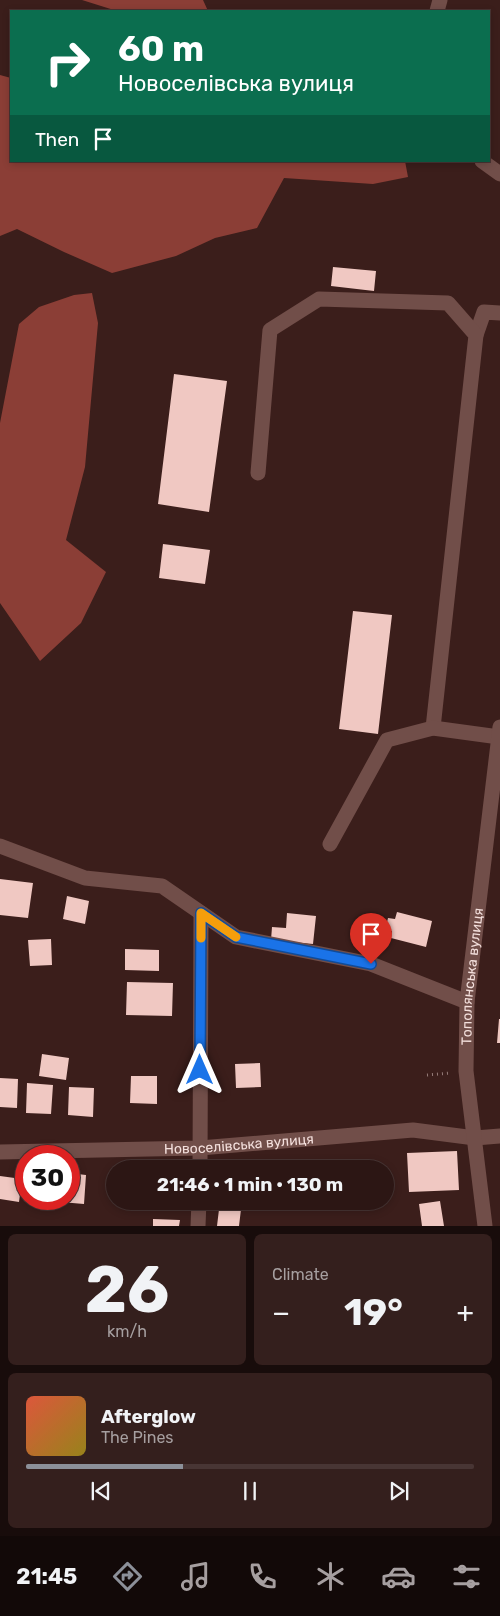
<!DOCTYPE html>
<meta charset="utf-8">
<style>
body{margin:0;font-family:Rubik,sans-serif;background:#341f1d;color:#f1f3f6;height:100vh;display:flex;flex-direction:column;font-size:19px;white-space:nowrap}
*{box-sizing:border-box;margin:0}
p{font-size:16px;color:#a69fa0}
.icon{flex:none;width:28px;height:28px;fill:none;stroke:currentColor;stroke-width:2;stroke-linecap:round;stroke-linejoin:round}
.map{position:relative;height:1226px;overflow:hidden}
.drawer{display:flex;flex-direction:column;gap:8px;padding:8px;background:#180c0b;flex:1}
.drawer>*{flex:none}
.top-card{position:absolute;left:10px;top:10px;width:480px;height:152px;border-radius:0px;box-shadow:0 2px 8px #0003,0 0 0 1px #483534;background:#0b6e4f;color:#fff;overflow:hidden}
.speed{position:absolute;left:15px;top:1145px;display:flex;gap:10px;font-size:25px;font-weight:700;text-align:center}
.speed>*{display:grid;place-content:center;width:65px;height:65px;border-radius:50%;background:#2c1614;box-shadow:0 2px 8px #0003,0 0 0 1px #483534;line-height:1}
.speed .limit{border:8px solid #d22;background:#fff;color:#111}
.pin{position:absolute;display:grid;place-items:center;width:42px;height:42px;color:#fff;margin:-51px -21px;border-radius:50% 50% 50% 0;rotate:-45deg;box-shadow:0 0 5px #0007}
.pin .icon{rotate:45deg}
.me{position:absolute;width:55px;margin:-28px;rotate:0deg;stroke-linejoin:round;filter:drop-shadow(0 0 4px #0008)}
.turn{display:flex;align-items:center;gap:18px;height:105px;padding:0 25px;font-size:22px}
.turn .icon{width:65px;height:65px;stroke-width:2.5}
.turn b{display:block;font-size:35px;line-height:42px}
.then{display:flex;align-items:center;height:48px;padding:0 25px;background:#0003;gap:10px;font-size:19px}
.big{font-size:38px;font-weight:700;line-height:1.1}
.drawer .tile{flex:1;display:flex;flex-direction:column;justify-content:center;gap:8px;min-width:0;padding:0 18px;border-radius:8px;background:#341f1d}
.drawer .dial{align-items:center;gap:0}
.dial b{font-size:65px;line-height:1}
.song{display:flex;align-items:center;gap:15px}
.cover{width:60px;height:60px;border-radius:8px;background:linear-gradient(135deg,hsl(10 70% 55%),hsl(50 70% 35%))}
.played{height:5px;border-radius:2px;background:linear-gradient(90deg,#8c9099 35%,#483534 35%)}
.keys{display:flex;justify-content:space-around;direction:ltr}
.heat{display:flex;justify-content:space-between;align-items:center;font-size:28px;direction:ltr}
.drawer .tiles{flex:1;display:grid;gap:8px;grid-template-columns:1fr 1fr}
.tile:last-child{grid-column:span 2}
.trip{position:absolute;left:106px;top:1160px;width:288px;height:50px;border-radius:25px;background:#2c1614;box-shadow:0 2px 8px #0003,0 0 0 1px #483534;font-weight:700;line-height:50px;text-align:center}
.tab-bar{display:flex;height:80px;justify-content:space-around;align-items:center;background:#120908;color:#a69fa0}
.tab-bar .icon{width:35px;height:35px}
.tab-bar .current{color:#8c9099}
.tab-bar b{font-size:22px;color:#f1f3f6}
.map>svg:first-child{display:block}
.forest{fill:#8b3e36}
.building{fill:#f0c8c2}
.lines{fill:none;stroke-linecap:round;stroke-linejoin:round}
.path{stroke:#967d7a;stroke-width:3;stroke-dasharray:1 4;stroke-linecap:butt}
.minor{stroke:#714e49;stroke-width:15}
.route-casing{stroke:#114b97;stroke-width:12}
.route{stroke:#1a73e8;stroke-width:9}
.slow{stroke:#f59e0b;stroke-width:9}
.labels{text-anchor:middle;stroke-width:5;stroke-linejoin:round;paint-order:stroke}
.street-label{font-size:14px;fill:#f3dfdc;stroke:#301511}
</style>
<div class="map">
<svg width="500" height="1226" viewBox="0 0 500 1226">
<rect width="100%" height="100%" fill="#3b1e1b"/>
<!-- forest -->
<path class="forest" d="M82,0H203L208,11H117Z
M0,75L11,78V161H405L408,177L373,184L284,178L257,228L215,238L176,256L112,273L64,252L17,229L0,236Z
M92,293L98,323L85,467L66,540L106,572L81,623L40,661L0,603V423L19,324L39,307L74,295Z"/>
<!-- building -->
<path class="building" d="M333,267L376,271L374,291L331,286Z
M174,374L227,381L209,512L158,504Z
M163,544L210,550L205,584L159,578Z
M353,611L392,615L378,734L339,729Z
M0,879L33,883L28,918L0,915Z
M67,896L89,901L85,924L63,919Z
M397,912L432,921L426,947L391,938L392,931L385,930L388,918L395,919Z
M287,913L316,916L313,944L271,940L272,927L286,928Z
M51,939L52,965L30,966L28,940Z
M125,949L159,950V971L125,970Z
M127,982L173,983L172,1016L126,1015Z
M499,1019H500V1043H497Z
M42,1054L69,1058L66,1080L39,1076Z
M260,1063L261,1087L236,1088L235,1064Z
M131,1076H157V1104L130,1103Z
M0,1078L18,1079L17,1108L0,1107Z
M27,1083L53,1085L51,1114L26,1113Z
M69,1087L94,1088L93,1117L68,1115Z
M457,1151L459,1190L409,1192L407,1153Z
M300,1164L301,1169H271V1165Z
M69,1173L86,1175L84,1204L37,1200V1199H69Z
M0,1176L22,1179L19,1202L0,1199Z
M220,1201H242L239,1226H217Z
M440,1201L444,1226H422L419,1204Z
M153,1219L180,1220L179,1226H153Z"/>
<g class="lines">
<!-- path -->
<path class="path" d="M427,1075L451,1073"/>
<!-- minor -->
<g class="minor">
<path d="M437,11L440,0"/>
<path d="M482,161L500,174"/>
<path d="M476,335L484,312L500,313"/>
<path d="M258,473L270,330L319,299L448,303L476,335L433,728"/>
<path d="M330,844L387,740L433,728L499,737"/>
<path d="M0,846L85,878L162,886L236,937L371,964L467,1002"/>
<path id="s1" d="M0,1152L200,1148L413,1130L475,1138L500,1136"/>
<path d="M200,1169L201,913"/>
<path d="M198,1226L199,1201"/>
<path id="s2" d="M485,1226L466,1071L467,1002L500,727"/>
</g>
</g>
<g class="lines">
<defs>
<path id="route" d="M200,1070L201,913L236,937L371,964"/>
</defs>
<!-- route casing -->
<use href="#route" class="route-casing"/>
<!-- route -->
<use href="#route" class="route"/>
<!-- slow -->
<path class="slow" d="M201,938V913L236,937"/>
</g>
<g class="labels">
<!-- street labels -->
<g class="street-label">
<text dy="5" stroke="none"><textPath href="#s2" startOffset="251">Тополянська вулиця</textPath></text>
<text dy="5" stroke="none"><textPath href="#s1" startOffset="239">Новоселівська вулиця</textPath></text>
</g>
</g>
</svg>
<div class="speed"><div class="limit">30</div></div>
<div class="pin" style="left:371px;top:964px;background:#d93025"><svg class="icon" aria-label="arrive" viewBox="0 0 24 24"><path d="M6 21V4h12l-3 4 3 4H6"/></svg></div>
<svg class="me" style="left:200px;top:1070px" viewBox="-20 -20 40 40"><path d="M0-17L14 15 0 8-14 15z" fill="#1a73e8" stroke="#fff" stroke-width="4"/></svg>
<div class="trip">21:46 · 1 min · 130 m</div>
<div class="top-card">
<div class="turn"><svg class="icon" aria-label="right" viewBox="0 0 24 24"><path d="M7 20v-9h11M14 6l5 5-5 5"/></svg><div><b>60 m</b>Новоселівська вулиця</div></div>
<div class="then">Then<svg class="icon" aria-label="arrive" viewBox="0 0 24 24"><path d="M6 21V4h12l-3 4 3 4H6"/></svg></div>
</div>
</div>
<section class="drawer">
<div class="tiles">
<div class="tile dial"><b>26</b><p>km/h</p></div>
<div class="tile"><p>Climate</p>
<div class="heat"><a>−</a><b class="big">19°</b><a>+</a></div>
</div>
<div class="tile">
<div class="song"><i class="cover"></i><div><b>Afterglow</b><p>The Pines</p></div></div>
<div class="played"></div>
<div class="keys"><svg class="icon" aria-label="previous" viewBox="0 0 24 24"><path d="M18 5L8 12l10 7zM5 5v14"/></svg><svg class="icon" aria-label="pause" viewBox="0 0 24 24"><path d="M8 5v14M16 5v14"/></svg><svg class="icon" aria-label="next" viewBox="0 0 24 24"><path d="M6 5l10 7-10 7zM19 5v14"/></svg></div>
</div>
</div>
</section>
<nav class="tab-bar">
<b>21:45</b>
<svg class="icon current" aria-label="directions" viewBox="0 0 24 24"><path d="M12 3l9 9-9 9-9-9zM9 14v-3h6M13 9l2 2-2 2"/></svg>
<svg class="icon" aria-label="music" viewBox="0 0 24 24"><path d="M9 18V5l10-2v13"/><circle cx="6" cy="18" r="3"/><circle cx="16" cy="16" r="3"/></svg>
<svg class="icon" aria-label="phone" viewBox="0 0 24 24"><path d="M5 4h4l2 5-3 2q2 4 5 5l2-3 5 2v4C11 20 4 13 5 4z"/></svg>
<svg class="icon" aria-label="climate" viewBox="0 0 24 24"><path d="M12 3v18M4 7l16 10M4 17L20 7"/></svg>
<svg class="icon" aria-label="car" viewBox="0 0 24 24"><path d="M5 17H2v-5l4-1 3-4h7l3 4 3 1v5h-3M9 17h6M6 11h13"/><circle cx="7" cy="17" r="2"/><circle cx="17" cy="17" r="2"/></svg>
<svg class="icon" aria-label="filters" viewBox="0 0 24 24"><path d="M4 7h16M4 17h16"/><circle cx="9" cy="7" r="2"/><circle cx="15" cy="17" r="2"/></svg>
</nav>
